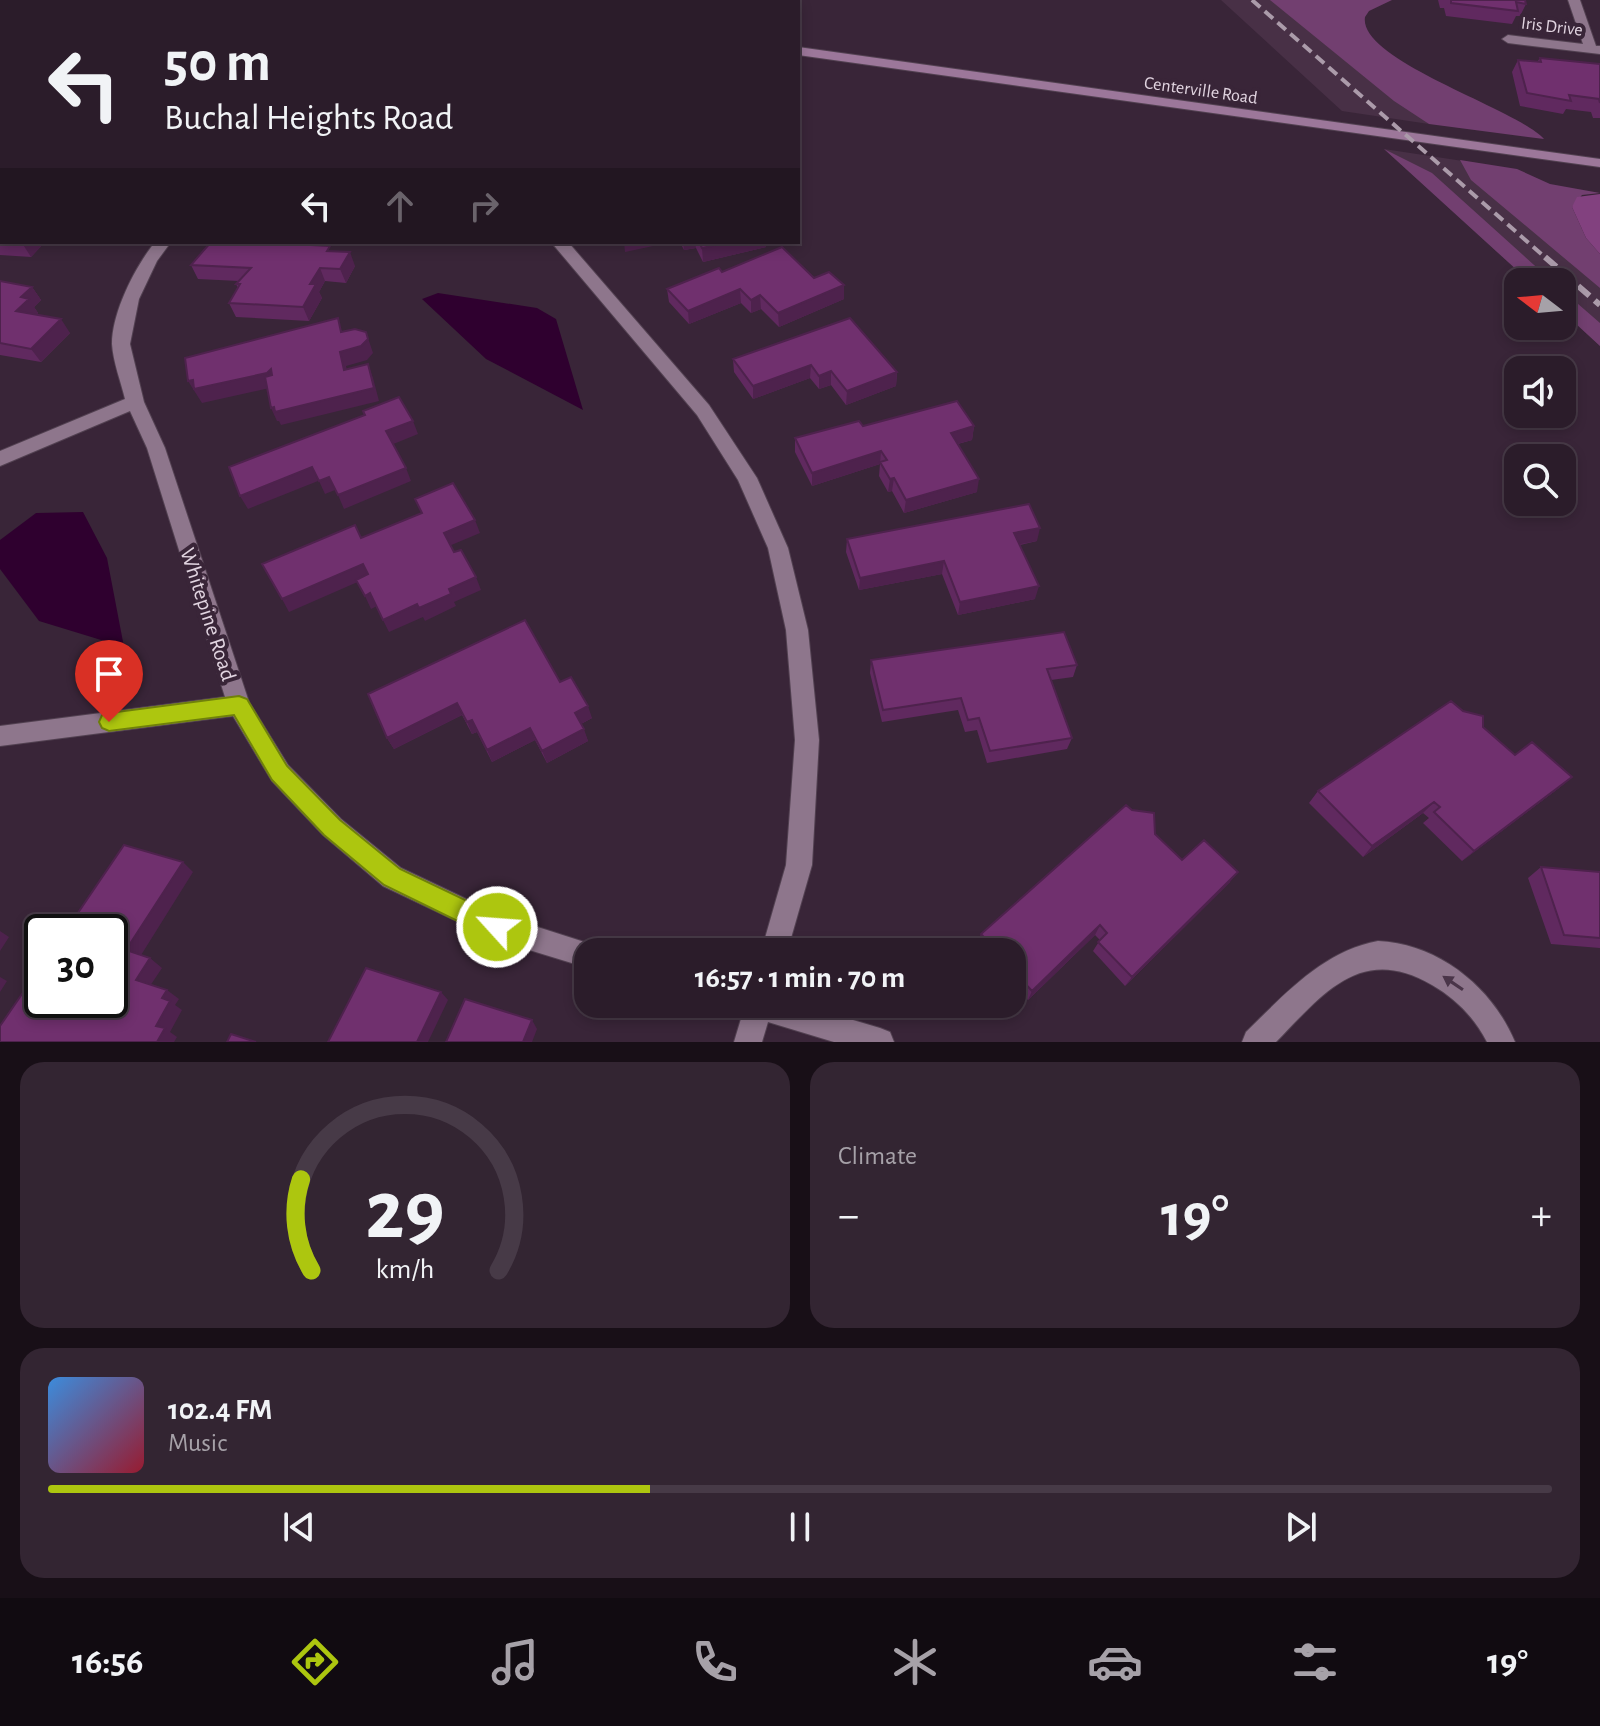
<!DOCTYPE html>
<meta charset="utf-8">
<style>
body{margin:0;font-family:"Alegreya Sans",sans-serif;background:#332532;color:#f1f3f6;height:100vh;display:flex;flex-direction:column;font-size:30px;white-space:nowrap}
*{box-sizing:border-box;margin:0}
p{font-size:26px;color:#a6a1a8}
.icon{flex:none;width:44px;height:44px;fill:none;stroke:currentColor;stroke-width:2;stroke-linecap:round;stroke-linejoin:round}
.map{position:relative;height:1042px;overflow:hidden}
.panel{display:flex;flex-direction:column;gap:20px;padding:20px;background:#180f17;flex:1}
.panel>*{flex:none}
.hud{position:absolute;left:0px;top:0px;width:800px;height:244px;box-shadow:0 4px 12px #0003,0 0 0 2px #473a47;background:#2b1c2a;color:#f1f3f6;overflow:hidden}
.needle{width:52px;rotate:286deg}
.fabs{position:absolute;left:1504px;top:268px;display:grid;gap:16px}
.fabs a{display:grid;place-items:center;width:72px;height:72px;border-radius:16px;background:#2b1c2a;box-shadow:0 4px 12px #0003,0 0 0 2px #473a47;font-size:40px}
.speed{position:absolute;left:24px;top:914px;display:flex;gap:16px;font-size:40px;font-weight:700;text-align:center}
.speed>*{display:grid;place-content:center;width:104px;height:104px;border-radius:50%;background:#2b1c2a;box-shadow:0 4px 12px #0003,0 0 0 2px #473a47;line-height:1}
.speed .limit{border:4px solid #111;border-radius:12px;background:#fff;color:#111}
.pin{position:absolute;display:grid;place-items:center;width:68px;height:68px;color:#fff;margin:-82px -34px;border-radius:50% 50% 50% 0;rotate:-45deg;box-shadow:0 0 8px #0007}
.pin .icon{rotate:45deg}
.me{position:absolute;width:88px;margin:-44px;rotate:296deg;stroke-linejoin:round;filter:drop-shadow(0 0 6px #0008)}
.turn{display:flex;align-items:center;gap:28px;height:168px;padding:0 32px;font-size:36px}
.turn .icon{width:104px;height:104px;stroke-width:2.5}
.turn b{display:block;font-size:56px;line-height:68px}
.lanes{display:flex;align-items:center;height:76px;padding:0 32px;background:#0003;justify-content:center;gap:40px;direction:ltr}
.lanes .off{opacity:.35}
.big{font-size:60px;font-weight:700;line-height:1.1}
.panel .card{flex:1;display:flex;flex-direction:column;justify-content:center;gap:12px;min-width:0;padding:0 28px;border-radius:24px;background:#332532}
.panel .dial{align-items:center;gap:0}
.dial svg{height:208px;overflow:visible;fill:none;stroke:#473a47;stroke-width:7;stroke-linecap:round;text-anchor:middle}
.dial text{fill:#f1f3f6;stroke:none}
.song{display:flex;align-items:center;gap:24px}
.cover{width:96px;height:96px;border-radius:12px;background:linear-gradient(135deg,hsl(210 70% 55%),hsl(350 70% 35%))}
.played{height:8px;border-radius:4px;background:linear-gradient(90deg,#adc60f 40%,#473a47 40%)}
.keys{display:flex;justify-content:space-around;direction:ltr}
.heat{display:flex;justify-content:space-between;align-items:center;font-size:44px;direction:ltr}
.panel .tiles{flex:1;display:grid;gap:20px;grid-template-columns:1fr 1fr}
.card:last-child{grid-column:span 2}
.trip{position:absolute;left:574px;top:938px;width:452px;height:80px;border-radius:24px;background:#2b1c2a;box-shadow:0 4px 12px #0003,0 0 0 2px #473a47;font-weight:700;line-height:80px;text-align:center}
.tab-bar{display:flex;height:128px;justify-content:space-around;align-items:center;background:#110b11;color:#a6a1a8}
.tab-bar .icon{width:56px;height:56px}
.tab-bar .active{color:#adc60f}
.tab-bar b{font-size:36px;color:#f1f3f6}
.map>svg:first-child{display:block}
.built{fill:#483046}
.green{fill:#723f70}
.forest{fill:#82417f}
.water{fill:#2f002f}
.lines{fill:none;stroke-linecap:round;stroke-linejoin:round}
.street-casing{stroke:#524151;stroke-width:2}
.secondary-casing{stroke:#524151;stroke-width:2}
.street{fill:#8e768c;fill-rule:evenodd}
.secondary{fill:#9c779a;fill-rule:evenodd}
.rail-far1{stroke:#ab9baa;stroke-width:4;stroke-dasharray:11 6;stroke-linecap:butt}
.rail{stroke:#ab9baa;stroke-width:6;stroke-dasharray:15 7;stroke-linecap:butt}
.wall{fill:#60295f}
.shaded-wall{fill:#4e224d}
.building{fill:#70306e;stroke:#4e224d;stroke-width:2}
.oneway{fill:#4a3549}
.route{fill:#adc60f;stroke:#70810a;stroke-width:2}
.labels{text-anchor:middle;stroke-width:8;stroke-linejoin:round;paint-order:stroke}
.far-street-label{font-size:18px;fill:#e1d4e0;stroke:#392538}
.street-label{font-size:22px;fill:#e1d4e0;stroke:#392538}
</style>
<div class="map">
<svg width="1600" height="1042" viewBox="0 0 1600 1042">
<rect width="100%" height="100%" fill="#392538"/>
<!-- built -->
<path class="built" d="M1221,0H1282L1429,124L1342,111Z
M1384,149L1476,163L1600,267V346L1562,311V282H1530Z"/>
<!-- green -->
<path class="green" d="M0,0H229L233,1L2,2L0,133Z
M1270,0H1392L1369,11L1365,17C1358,61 1518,109 1544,139L1429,124L1394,101Z
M1384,149L1432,173L1553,282H1530Z
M1460,160L1517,169L1550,184L1600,193L1582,195L1572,207L1586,238L1600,254V288L1471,180Z
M1562,290L1600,323V346L1562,311Z"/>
<!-- forest -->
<path class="forest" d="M1600,194V254L1586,238L1572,207L1577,197Z"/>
<!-- water -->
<path class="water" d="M438,293L537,308L556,319L583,410L486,359L422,299Z
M83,512L107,558L124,647L39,621L0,569V540L36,513Z"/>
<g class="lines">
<defs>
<path id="street" d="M1568,0H1580L1596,46H1600V54L1508,43L1502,39L1508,35L1583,44Z
M155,242H171L157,261L139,299L130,344L144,402L165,448L249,702L288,765L341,819L401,868L500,915L597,946L600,952H588V968L497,940L383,886L323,835L272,781L233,716L0,746V726L225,697L147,448L130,411L0,466V451L125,399C121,382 113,362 112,344C112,312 135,267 155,242Z
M551,242H568L709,405L757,478L788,548L808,630L819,740L812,865L787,952H761L786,865L795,740L786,630L768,548L738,480L697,415Z
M1378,941C1439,944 1492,987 1515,1042H1487C1474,1017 1456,999 1432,985C1361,943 1323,994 1276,1042H1242L1246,1032C1284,995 1323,951 1378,941Z
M739,1004H799L880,1028L890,1032L894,1042H834L768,1022L762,1042H734L743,1012Z"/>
<path id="secondary" d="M422,0H448L449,2H423Z
M798,47L1600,159V167L798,55Z"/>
</defs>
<!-- street casing -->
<use href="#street" class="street-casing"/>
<!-- secondary casing -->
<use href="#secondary" class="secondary-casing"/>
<!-- street -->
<use href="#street" class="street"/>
<!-- secondary -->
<use href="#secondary" class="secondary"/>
<!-- rail-far1 -->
<path class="rail-far1" d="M1252,0L1547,259"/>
<!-- rail -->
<path class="rail" d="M1545,257L1600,305"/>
</g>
<!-- wall -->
<path class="wall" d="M1438,0H1525L1526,4L1520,16H1516L1512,24L1446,16L1444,8H1440Z
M1540,58L1600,64V118H1593L1591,112L1566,109L1563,114L1520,106L1512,72L1518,60L1537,62Z
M0,212L45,242L31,257L0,255Z
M680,242H766V247L703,262L696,248L684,250Z
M332,251L355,266L346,283L325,281L319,292L322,298L309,321L236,317L229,303L238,288L236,284L239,281L198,279L191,265Z
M722,272L814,278L844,285V299L779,327L761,309L751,313L741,303L689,324L669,302L667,289Z
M0,281L32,287L41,300L34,307L38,313L36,315L70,333L41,362L0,355Z
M733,359L897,372L896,386L846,405L831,385L819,389L810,378L753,399L734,372Z
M863,426H974L972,440L958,444L977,492L904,513L892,491L888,492L879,476L880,464L812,486L795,452V438Z
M847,539L1037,541L1020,545L1035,599L958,615L942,574L859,590L846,552Z
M871,660L1077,665L1073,677L1051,680L1072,738L1067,749L987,763L977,730L965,732L958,710L882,722L870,673Z
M560,682L592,718L581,724L588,741L547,763L535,740L492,762L477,732L472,734L462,715L394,749L387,738Z
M1463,711L1515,755L1572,777L1559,788L1462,861L1423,823L1429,818L1423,813L1363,857L1309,803L1318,791Z
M1155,834L1182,860L1230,882L1125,986L1093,951L1100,940L1095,935L1028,1000L1012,982V952H985L978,944L981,934Z
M1541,867L1600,872V948L1551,944L1528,878Z"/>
<!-- shaded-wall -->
<path class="shaded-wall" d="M23,242H45L31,257L22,243Z
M624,242H672L625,252Z
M683,242H695L696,248L684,250Z
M730,242H766V247L703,262L702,248Z
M350,252L355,266L346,283L340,269Z
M320,268L325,281L319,292L322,298L309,321L303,307L310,284Z
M844,285V299L779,327L778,313Z
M32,287L41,300L34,307L38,313L25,325L16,311L21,297Z
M740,289L741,303L689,324L688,311Z
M760,295L761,309L751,313V300Z
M61,319L70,333L41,362L31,349Z
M366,332L373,353L367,360L346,366L350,384L344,370L340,352Z
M368,364L373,378L379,401L281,425L279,421H277L271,408Z
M811,365L810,378L753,399V386Z
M271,369L274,387L202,403L188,381Z
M831,371V385L819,389V376Z
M897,372L896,386L846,405L847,391Z
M413,421L418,434L391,445L386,431Z
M974,426L972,440L949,446L951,433Z
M881,451L880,464L812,486V473Z
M312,467L318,481L248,509L240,496Z
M406,468L411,481L344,509L338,495Z
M329,477L335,490L325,494L319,481Z
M894,478L892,491L888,492L890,479Z
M979,479L977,492L904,513L906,500Z
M475,520L480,533L449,546L444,533Z
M1040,528L1037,541L1011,546L1014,533Z
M944,561L942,574L859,590L860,578Z
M363,564L369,577L289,612L282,599Z
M476,577L481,590L454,602L456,606L425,621L423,617L389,632L383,620Z
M1039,586L1035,599L958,615L960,602Z
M370,593L377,606L371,609L365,596Z
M457,703L462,715L394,749L387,738Z
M588,706L592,718L579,725L575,713Z
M472,720L477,732L472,734L467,722Z
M530,728L535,740L492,762L487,750Z
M584,729L588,741L547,763L542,751Z
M1572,777L1559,788L1462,861L1474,851Z
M1434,802L1423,813L1363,857L1372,846Z
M183,862L193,872L138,960L126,950Z
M1238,872L1230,882L1125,986L1132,977Z
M1100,925L1095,935L1028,1000L1032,991Z
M0,931L9,937L0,951Z
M150,958L162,968L148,989L136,980Z
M0,977L7,981L0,992Z
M167,990L179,999L175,1005L182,1010L170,1032L177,1037L174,1042H157L156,1026L162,998Z
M441,992L448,1000L428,1042H417Z
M532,1020L537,1029L532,1042H523Z"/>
<!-- building -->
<path class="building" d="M1451,0H1525L1526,4L1516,2L1518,11L1451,3Z
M1540,58L1600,64V103L1599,99L1569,95L1571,101L1527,93L1518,60L1541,62Z
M2,210V242H0V212Z
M211,242H254L330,246L327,251L350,252L340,269L320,268L310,284H316L303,307L229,303L240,284H236L251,268L191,265Z
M699,242H730L702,248Z
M782,247L814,278L829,272L844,285L778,313L760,295L751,300L740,289L688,311L667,289L719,268L722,272Z
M0,281L32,287L21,297L29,299L16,311L61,319L31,349L0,343Z
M338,318L341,332L355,329L366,332L368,339L361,346L340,352L344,370L368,364L374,388L275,412L274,407L271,408L265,377L272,375L271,369L267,373L194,389L193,380L188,381L185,358Z
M850,318L897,372L847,391L831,371L819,376L811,365L753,386L733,359Z
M399,397L413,421L386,431L406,468L338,495L329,477L319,481L312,467L240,496L229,467L365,415L363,411Z
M957,401L974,426L951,433L979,479L906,500L894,478L890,479L880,462L887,460L881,451L812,473L795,438L859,421L863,426Z
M453,483L475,520L444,533L454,552L461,550L476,577L449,589L451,594L419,608L417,604L383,620L370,593L365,596L356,580L368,574L363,564L282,599L262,564L355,525L361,538L422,513L415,499Z
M1029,504L1040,528L1014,533L1039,586L960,602L944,561L860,578L847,539Z
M525,620L560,682L571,677L588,706L575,713L584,729L542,751L530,728L487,750L472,720L467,722L457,703L387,738L368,694Z
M1064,632L1077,665L1047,669L1072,738L990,751L979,718L968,720L961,698L883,710L871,660Z
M1451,701L1463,711L1483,716V727L1515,755L1532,742L1572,777L1474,851L1434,812L1440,807L1434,802L1372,846L1318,791Z
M1126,805L1132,810L1154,813L1155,834L1182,860L1204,840L1238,872L1132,977L1098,942L1107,933L1100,925L1032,991L1012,969V952H997L981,934Z
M124,845L183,862L126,950L150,958L136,980L167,990L162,998L170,1001L156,1026L165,1028L157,1042H0V1026L42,965V1000H110V932H65Z
M1541,867L1600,872V938L1564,935Z
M366,968L441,992L417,1042H328Z
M465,999L532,1020L523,1042H446Z
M231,1034L256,1042H227Z"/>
<!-- one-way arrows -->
<defs><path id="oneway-solid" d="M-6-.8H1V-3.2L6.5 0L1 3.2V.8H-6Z" transform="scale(2)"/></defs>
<use class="oneway" href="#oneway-solid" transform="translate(1453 983) rotate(-146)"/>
<!-- route -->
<path class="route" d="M239,696L247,699L287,766L340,820L400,869L505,919L508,927L505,936L497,939L488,936L384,885L324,835L272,780L234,715L109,731L102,728L99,722L102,715L109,713Z"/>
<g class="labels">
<!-- far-street labels -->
<g class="far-street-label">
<text transform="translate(1552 26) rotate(7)" y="6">Iris Drive</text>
<text transform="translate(1201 90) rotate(8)" y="6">Centerville Road</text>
</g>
<!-- street labels -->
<g class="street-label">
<text transform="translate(209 614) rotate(72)" y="8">Whitepine Road</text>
</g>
</g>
</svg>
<div class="fabs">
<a><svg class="needle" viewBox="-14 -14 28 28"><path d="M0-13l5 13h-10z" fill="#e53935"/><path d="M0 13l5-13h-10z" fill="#a6a1a8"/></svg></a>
<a><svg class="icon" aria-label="sound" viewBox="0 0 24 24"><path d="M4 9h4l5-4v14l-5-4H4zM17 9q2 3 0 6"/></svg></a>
<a><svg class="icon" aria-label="search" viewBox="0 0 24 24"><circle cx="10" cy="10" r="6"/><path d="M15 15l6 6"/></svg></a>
</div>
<div class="speed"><div class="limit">30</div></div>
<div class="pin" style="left:109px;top:722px;background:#d93025"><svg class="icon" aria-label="arrive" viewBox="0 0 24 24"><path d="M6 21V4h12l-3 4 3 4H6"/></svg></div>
<svg class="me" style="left:497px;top:927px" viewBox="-20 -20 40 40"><circle r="17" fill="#adc60f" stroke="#fff" stroke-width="3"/><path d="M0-11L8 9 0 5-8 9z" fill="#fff"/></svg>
<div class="trip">16:57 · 1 min · 70 m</div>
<div class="hud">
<div class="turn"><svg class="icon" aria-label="left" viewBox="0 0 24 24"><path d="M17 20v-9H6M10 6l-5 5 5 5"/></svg><div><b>50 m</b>Buchal Heights Road</div></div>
<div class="lanes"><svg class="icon" aria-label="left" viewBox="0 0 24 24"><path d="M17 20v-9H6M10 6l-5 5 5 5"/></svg><svg class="icon off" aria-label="ahead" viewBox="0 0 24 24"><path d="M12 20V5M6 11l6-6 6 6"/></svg><svg class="icon off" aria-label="right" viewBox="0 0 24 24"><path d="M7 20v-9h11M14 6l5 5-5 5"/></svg></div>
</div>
</div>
<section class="panel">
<div class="tiles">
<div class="card dial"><svg viewBox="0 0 100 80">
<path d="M14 69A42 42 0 1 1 86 69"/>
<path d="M14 69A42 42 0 0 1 10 34" stroke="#adc60f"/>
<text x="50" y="56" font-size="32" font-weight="700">29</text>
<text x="50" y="72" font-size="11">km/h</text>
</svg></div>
<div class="card"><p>Climate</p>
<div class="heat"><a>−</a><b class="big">19°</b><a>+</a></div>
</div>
<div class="card">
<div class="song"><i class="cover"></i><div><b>102.4 FM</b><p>Music</p></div></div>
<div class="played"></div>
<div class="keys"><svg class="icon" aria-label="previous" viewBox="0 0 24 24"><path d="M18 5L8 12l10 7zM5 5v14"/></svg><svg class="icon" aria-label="pause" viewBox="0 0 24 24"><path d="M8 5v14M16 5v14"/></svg><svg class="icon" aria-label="next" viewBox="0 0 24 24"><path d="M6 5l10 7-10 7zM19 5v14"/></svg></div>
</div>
</div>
</section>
<nav class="tab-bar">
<b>16:56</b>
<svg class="icon active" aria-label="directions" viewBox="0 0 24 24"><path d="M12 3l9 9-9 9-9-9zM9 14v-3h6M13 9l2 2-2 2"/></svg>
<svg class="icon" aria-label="music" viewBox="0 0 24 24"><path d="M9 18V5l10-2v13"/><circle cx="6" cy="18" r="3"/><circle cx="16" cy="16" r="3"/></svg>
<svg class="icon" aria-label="phone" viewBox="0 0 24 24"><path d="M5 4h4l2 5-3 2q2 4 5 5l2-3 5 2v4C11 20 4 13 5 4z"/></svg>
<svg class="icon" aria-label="climate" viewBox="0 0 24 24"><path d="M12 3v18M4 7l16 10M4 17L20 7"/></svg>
<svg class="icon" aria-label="car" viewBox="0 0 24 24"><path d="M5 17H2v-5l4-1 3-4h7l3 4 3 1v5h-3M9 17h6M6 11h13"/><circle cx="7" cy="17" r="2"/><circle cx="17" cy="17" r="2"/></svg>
<svg class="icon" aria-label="filters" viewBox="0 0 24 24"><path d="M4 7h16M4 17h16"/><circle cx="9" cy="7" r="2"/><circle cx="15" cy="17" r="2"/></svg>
<b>19°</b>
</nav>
